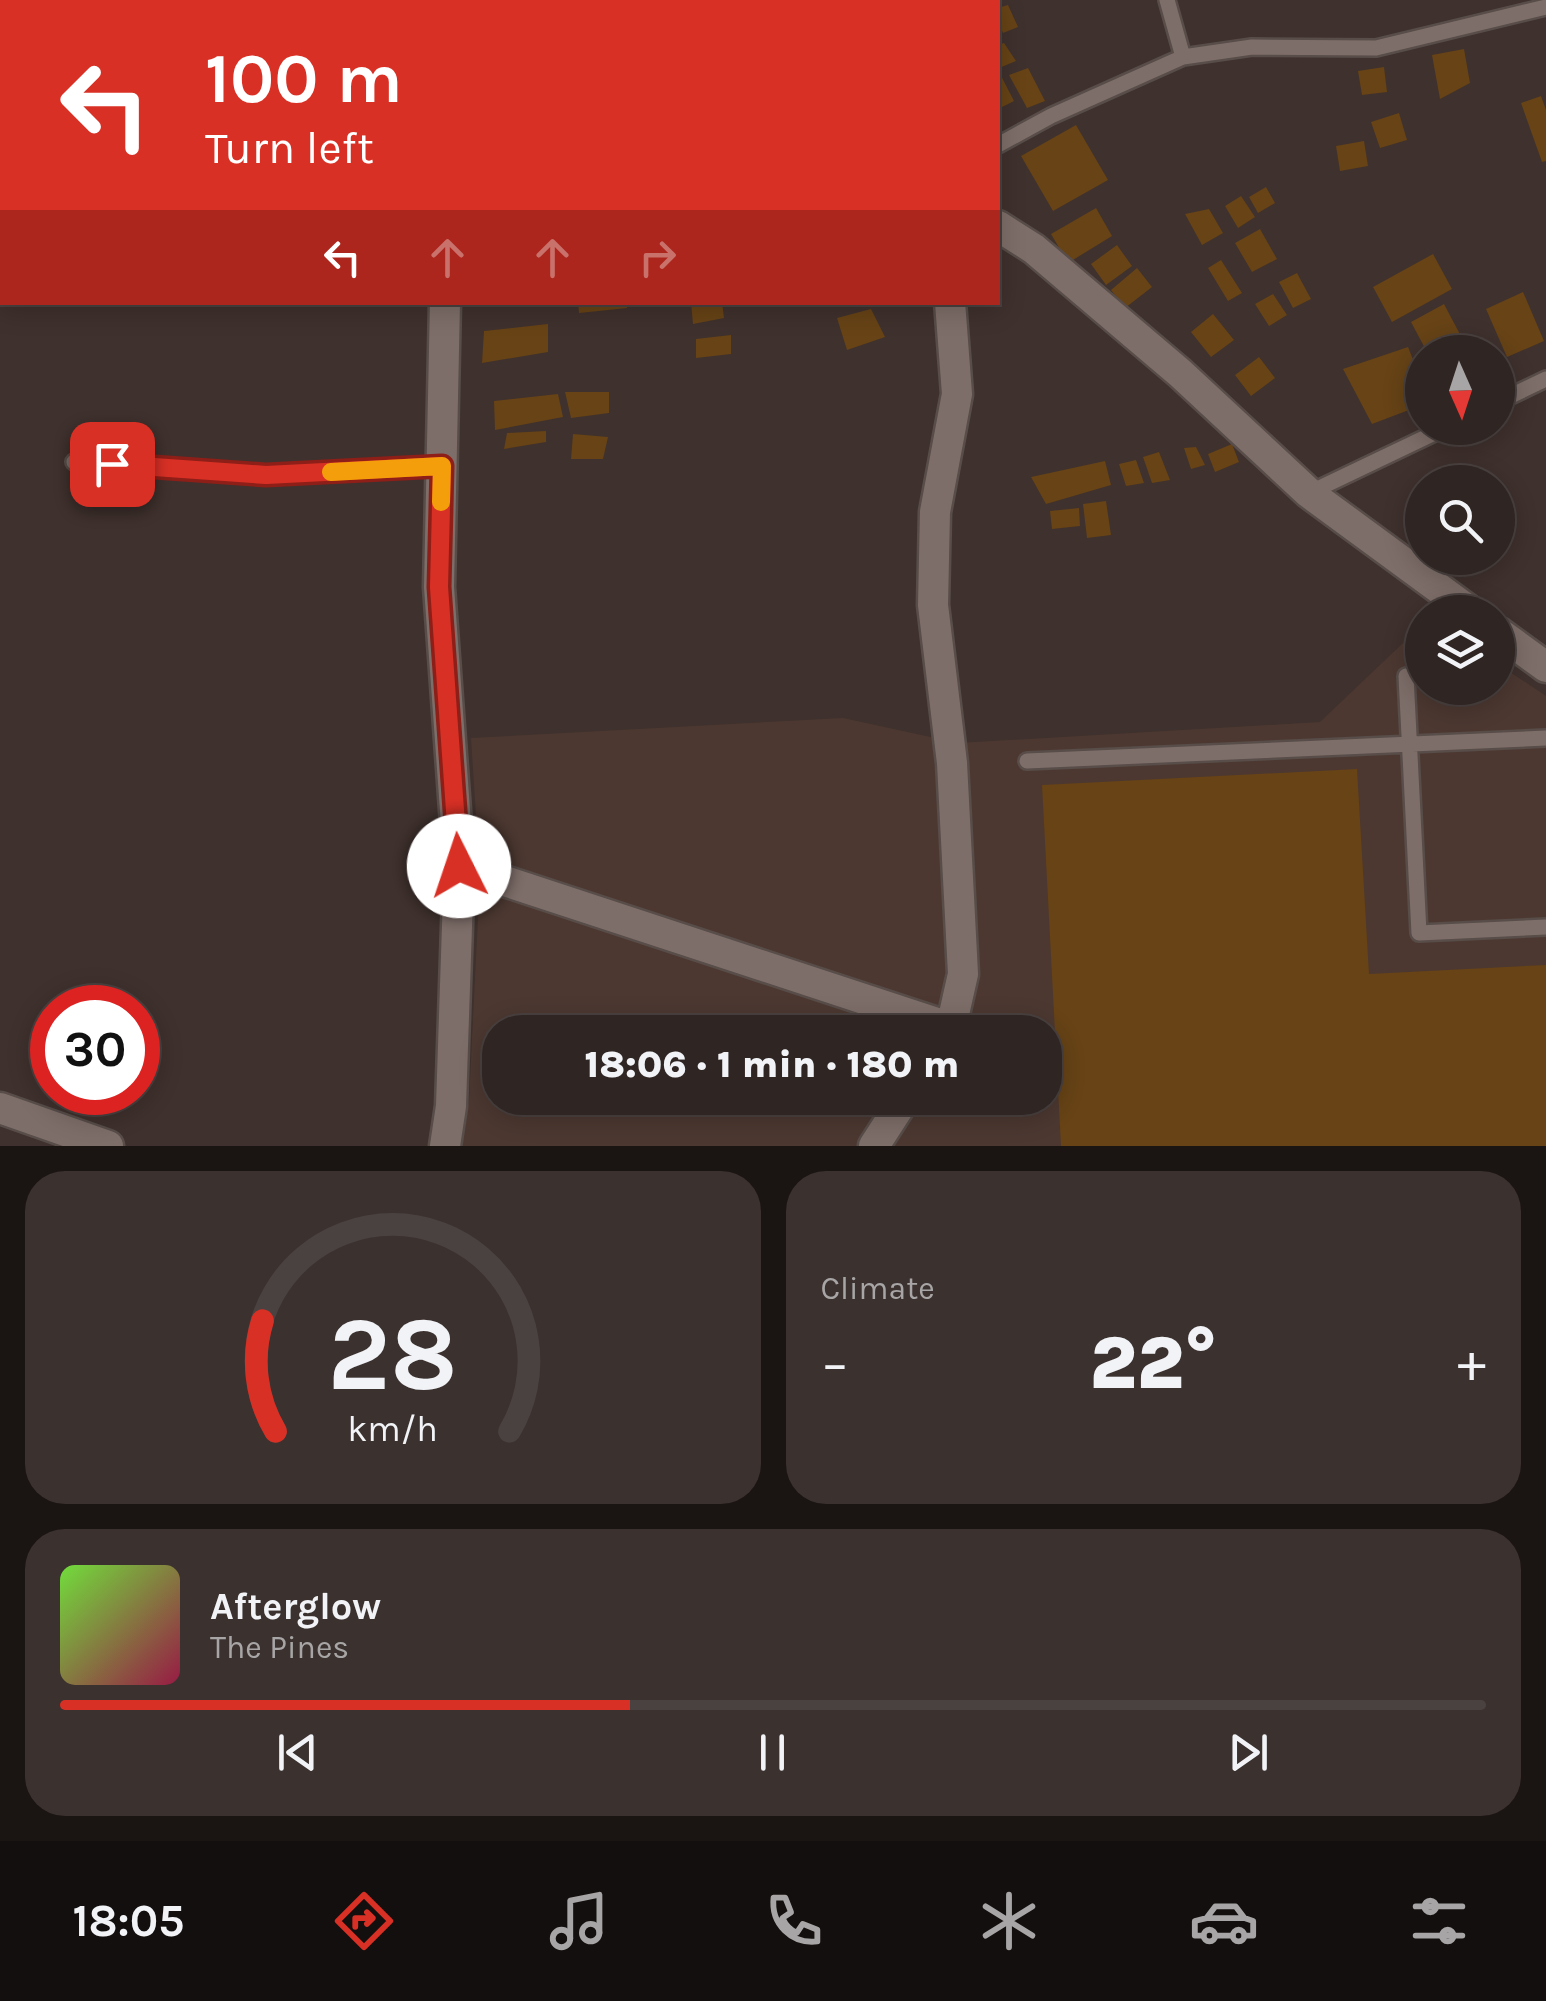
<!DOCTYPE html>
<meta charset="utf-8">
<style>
body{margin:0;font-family:Karla,sans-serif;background:#3b312f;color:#f1f3f6;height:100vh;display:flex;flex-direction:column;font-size:38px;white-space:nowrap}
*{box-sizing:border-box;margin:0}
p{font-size:32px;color:#a7a5a5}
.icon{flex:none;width:55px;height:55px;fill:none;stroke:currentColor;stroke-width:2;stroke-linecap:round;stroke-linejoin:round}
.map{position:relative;height:1146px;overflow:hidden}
.side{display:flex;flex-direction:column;gap:25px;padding:25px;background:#1a1413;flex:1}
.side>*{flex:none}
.guide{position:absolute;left:0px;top:0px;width:1000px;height:305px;box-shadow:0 5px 25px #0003,0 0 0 2px #4a4240;background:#d93025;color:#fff;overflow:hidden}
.needle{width:65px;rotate:177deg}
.fabs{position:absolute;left:1405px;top:335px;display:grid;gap:20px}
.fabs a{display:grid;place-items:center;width:110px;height:110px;border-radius:50%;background:#2f2522;box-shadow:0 5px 25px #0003,0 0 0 2px #4a4240;font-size:50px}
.speed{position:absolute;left:30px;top:985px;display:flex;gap:20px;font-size:50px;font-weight:700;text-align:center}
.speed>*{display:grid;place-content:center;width:130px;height:130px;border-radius:50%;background:#2f2522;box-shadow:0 5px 25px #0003,0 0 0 2px #4a4240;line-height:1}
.speed .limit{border:15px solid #d22;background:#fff;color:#111}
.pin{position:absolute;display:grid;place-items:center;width:85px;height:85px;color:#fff;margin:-42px;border-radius:20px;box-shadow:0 5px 15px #0006}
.me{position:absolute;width:110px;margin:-55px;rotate:356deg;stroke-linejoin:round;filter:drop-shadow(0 0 8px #0008)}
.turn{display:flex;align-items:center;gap:35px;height:210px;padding:0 40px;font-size:45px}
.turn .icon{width:130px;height:130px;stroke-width:2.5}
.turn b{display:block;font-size:70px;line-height:85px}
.lanes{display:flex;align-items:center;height:95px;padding:0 40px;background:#0003;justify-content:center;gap:50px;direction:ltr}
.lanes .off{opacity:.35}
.big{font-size:75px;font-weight:800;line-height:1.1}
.side .tile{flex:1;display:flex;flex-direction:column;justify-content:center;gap:15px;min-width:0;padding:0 35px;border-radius:40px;background:#3b312f}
.side .dial{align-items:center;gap:0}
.dial svg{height:260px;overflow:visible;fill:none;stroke:#4a4240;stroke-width:7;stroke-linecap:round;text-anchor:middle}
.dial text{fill:#f1f3f6;stroke:none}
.song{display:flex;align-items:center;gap:30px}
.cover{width:120px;height:120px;border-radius:15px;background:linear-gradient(135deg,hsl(100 70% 55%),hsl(340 70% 35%))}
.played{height:10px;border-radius:5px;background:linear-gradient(90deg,#d93025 40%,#4a4240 40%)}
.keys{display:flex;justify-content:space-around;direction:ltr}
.heat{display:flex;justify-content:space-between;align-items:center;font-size:55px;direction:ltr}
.side .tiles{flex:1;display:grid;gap:25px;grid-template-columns:1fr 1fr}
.tile:last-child{grid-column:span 2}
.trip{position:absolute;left:482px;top:1015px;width:580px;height:100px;border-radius:40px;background:#2f2522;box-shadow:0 5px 25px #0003,0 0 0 2px #4a4240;font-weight:800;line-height:100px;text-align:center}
.menu{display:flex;height:160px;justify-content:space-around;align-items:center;background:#130f0e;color:#a7a5a5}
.menu .icon{width:70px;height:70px}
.menu .on{color:#d93025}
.menu b{font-size:45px;color:#f1f3f6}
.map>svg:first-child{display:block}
.built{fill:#4c3831;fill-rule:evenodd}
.building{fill:#674316}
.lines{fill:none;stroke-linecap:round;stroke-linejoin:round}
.lane-casing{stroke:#584d49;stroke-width:20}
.street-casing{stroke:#584d49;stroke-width:35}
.secondary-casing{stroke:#584d49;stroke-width:35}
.lane{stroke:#7e6e69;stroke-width:15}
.street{stroke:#7e6e69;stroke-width:30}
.secondary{stroke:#7e6e69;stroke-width:30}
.route-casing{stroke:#8d1f18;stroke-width:25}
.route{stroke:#d93025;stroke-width:18}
.slow{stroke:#f59e0b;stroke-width:18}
</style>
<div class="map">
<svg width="1546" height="1146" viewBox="0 0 1546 1146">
<rect width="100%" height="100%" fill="#3f312d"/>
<!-- built -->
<path class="built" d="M1422,625V688H1498V664L1546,696V1146H462L469,1100L480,877L471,738L843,718L958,743L1320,722ZM500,1032H1045V1098H500Z"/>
<!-- building -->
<path class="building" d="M1008,5L1018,27L1003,33L998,21V8Z
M1004,43L1016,61L999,68L998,45Z
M1464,49L1470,83L1440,99L1432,55Z
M1384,67L1387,92L1362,95L1358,71Z
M1028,68L1045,101L1027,108L1009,75Z
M998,70L1014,101L998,109Z
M1541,96L1546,110V161L1542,162L1521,103Z
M1399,113L1407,140L1380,148L1371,122Z
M1076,125L1108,180L1053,211L1021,156Z
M1364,141L1368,166L1340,171L1336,146Z
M1266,187L1275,203L1258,213L1249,197Z
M1241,196L1255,217L1238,228L1225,206Z
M1096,208L1112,236L1068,263L1051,234Z
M1209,209L1223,233L1202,245L1185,214Z
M1260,229L1277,259L1252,272L1235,243Z
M1117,245L1132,266L1106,285L1091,264Z
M1433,254L1452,289L1392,322L1373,287Z
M1221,260L1242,293L1228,301L1208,268Z
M1137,268L1152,287L1125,308L1111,290Z
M1297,273L1311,299L1293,308L1279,282Z
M1523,292L1544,341L1507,357L1486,309Z
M1273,294L1287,315L1269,326L1255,304Z
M578,302H627V308L579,313Z
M691,302H722L724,318L693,324Z
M1444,304L1463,340L1439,352H1427L1411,322Z
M871,309L885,337L847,350L837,318Z
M1213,314L1234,340L1211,357L1191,332Z
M548,324V352L482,363L484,331Z
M731,335V354L696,358V339Z
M1408,347L1422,382V405L1372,424L1343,369Z
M1259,357L1275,378L1251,396L1235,375Z
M565,392H609V413L571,418Z
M558,394L563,417L495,430L494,401Z
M546,431V442L504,449L507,433Z
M573,434L608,437L603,459H571Z
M1232,444L1239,462L1215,472L1208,454Z
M1196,447L1205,465L1191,469L1184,448Z
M1159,452L1170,480L1152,483L1143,457Z
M1136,460L1144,483L1126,486L1119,464Z
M1105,461L1111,485L1046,504L1031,477Z
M1106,501L1111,535L1087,538L1083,504Z
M1079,508L1080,526L1052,529L1050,511Z
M1357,769L1369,974L1546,965V1146H1061L1042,785Z"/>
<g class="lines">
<defs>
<path id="lane" d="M1167,0L1183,57
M998,145L1051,116L1183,57L1252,47L1376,48L1546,7
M1498,402L1546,379
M74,462L266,475L442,466
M1309,493L1445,428
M1406,676L1419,933L1546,927
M1027,761L1546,738"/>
<path id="street" d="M861,0L862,2
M451,2V0
M998,226L1034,249L1180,373L1309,493L1471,612
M445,302L439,587L459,866L451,1106L445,1146
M1498,632L1546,667
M459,866L949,1027
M946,1032L952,1023L963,974L952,763L933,605L935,512L957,394L950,302
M874,1146L905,1098"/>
<path id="secondary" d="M0,1108L108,1146"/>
</defs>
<!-- lane casing -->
<use href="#lane" class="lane-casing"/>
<!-- street casing -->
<use href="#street" class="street-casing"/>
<!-- secondary casing -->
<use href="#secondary" class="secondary-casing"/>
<!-- lane -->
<use href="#lane" class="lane"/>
<!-- street -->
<use href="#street" class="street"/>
<!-- secondary -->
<use href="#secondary" class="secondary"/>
</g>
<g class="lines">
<defs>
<path id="route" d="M112,464L266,475L442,466L439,587L459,866"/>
</defs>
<!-- route casing -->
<use href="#route" class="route-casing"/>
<!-- route -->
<use href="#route" class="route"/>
<!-- slow -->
<path class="slow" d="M331,472L442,466L441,502"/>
</g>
</svg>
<div class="fabs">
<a><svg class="needle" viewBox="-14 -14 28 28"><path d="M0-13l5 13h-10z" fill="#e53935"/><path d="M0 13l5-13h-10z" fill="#a7a5a5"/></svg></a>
<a><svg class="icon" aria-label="search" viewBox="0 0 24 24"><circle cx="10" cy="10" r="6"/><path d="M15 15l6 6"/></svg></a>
<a><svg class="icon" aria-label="layers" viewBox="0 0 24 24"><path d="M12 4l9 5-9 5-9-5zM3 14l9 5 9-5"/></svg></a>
</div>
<div class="speed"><div class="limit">30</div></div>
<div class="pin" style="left:112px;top:464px;background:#d93025"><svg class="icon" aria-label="arrive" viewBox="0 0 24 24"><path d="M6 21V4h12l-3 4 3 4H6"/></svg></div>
<svg class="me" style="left:459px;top:866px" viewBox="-20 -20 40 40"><circle r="19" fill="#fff"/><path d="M0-13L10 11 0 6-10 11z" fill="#d93025"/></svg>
<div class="trip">18:06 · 1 min · 180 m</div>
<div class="guide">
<div class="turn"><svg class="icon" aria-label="left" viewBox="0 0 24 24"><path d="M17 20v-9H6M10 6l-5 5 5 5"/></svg><div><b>100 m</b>Turn left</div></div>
<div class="lanes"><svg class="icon" aria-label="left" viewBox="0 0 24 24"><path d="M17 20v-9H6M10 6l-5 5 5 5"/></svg><svg class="icon off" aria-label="ahead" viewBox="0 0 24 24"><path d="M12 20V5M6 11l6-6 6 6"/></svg><svg class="icon off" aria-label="ahead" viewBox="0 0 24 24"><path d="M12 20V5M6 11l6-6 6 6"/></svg><svg class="icon off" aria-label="right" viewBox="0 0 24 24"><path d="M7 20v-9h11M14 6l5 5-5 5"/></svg></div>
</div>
</div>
<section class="side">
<div class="tiles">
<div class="tile dial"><svg viewBox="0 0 100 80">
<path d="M14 69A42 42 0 1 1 86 69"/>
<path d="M14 69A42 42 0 0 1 10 35" stroke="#d93025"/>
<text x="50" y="56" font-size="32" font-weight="700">28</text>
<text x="50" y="72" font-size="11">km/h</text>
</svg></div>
<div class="tile"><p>Climate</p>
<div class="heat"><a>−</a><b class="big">22°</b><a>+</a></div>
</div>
<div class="tile">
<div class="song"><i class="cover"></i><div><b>Afterglow</b><p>The Pines</p></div></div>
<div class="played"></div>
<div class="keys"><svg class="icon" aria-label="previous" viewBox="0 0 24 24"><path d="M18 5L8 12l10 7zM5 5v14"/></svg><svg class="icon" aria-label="pause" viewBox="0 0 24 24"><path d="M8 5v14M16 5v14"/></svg><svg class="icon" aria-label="next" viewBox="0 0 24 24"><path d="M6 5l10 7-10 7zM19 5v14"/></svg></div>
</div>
</div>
</section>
<nav class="menu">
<b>18:05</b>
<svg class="icon on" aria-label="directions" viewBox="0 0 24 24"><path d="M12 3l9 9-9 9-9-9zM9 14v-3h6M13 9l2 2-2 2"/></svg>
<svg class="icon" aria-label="music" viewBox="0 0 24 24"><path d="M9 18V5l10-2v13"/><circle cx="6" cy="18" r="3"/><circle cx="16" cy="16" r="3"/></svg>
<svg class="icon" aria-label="phone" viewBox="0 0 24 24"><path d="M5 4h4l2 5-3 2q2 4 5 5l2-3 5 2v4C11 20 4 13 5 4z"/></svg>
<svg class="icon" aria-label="climate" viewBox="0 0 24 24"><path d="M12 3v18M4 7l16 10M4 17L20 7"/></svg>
<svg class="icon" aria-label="car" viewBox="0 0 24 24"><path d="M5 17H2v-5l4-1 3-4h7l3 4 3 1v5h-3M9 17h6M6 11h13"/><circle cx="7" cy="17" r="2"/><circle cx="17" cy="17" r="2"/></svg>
<svg class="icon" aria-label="filters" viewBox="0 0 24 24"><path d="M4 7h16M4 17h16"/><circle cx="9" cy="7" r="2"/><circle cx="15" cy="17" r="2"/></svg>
</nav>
